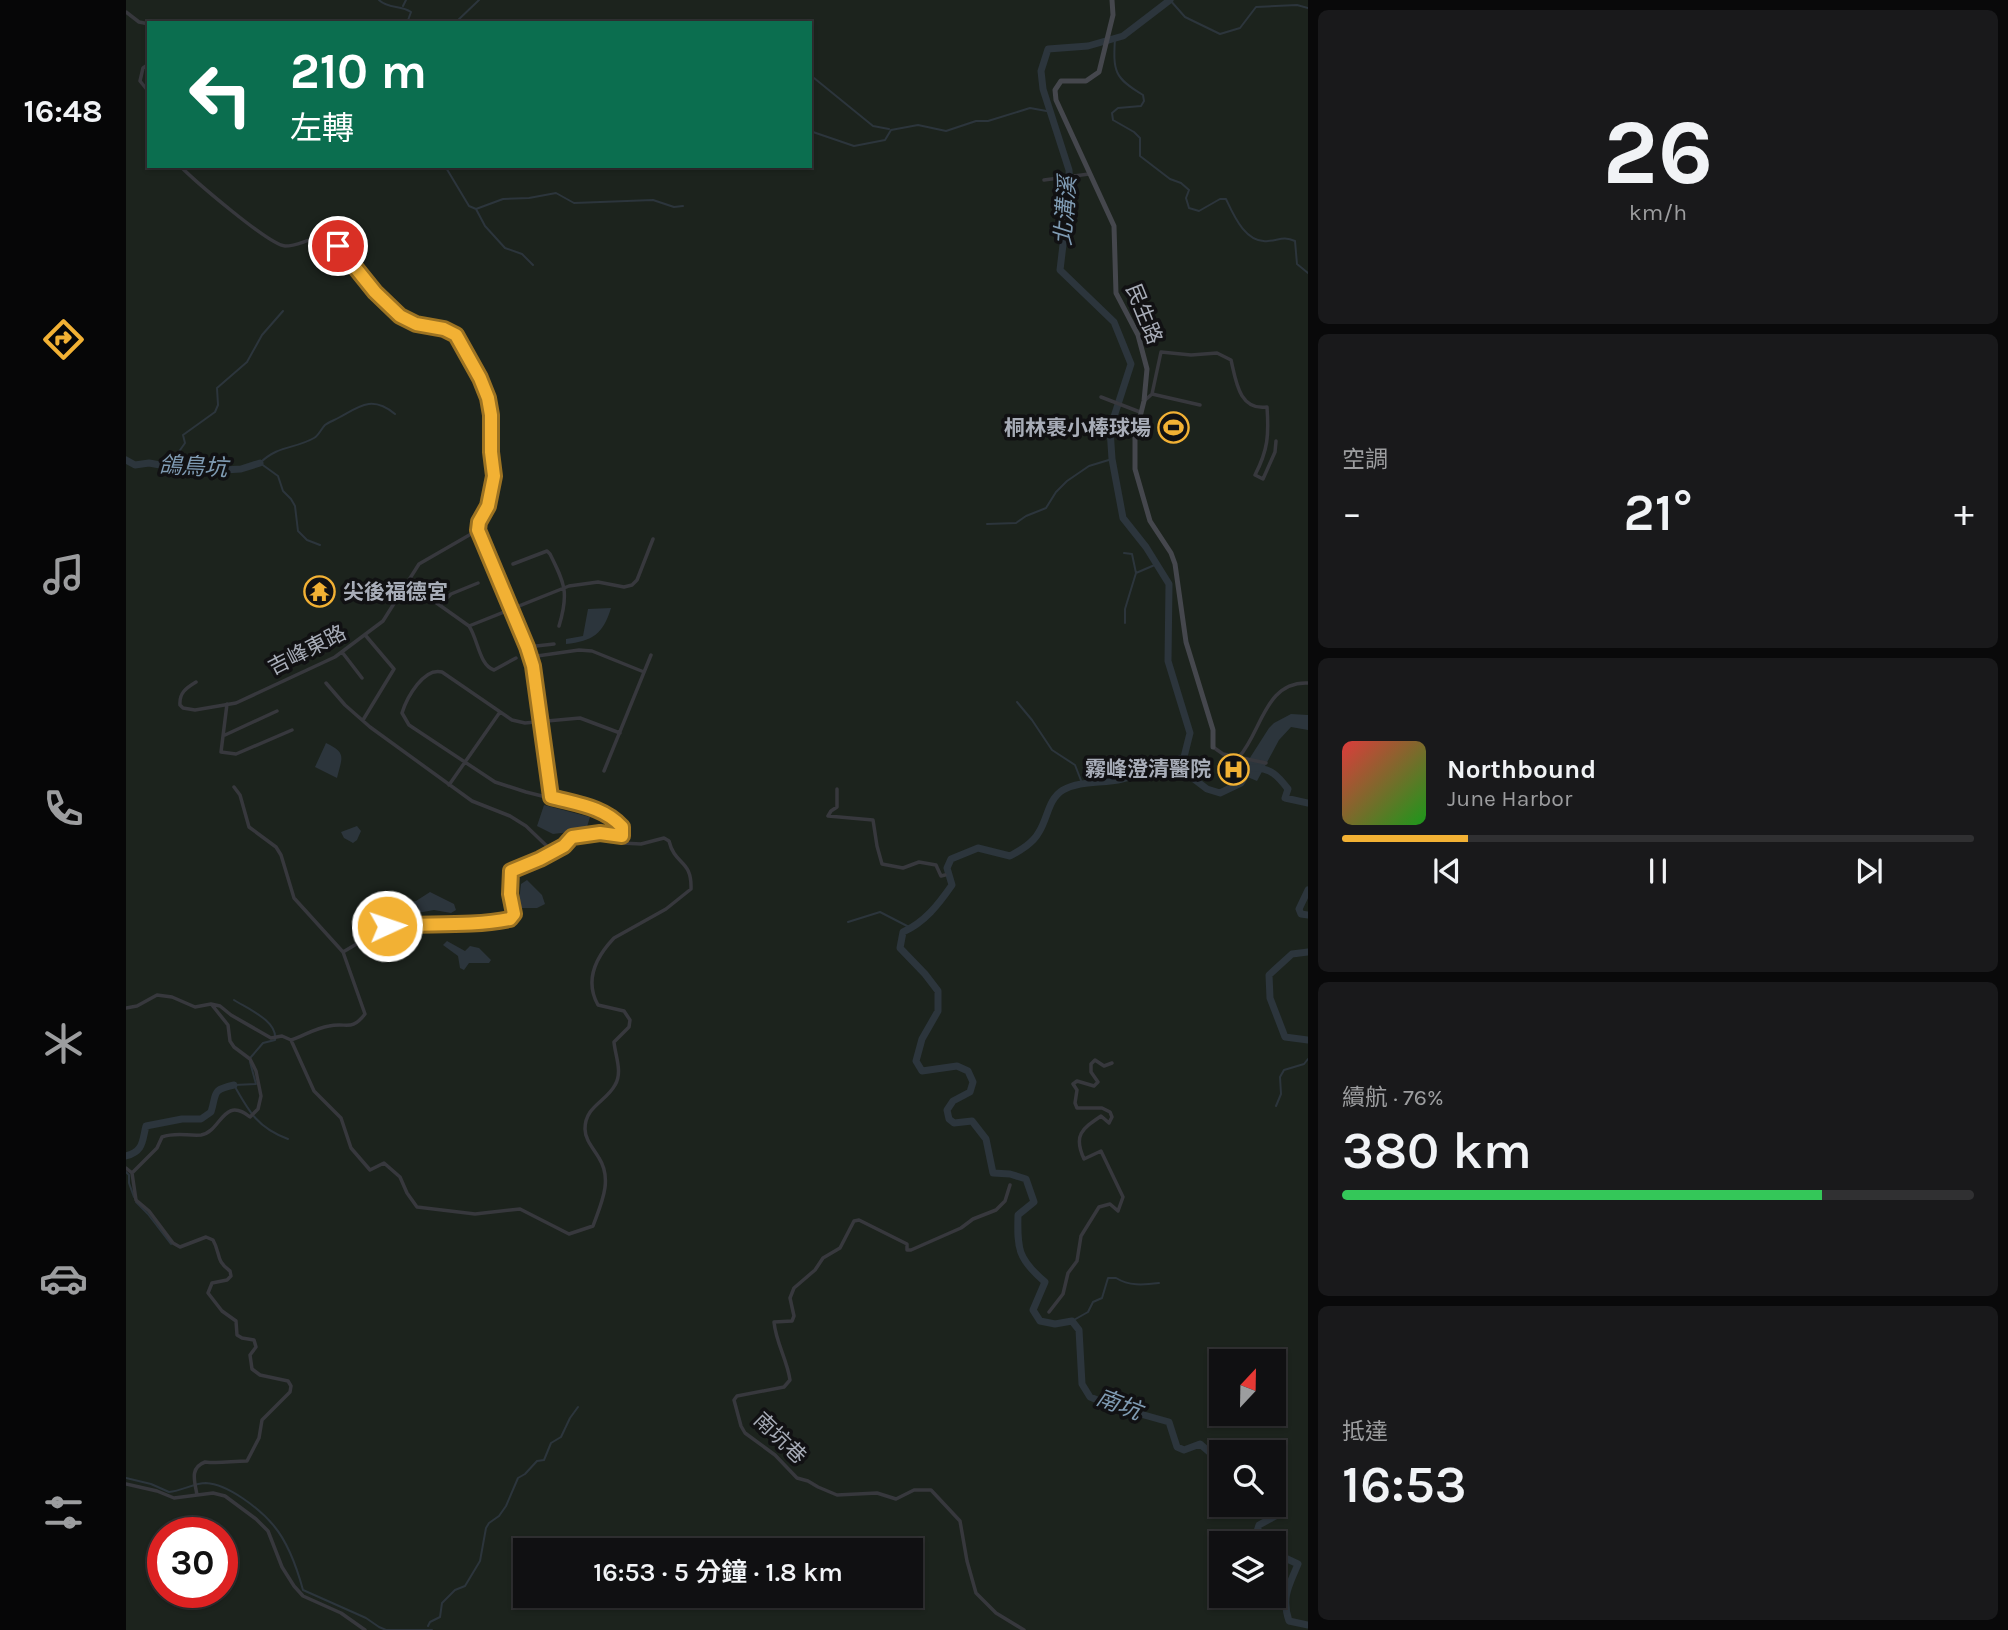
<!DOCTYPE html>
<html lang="zh-TW">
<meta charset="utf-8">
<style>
body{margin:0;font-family:Karla,"Noto Sans TC",sans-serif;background:#19191b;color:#f1f3f6;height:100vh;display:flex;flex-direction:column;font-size:26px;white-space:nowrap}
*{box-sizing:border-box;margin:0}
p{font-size:23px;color:#9c9d9f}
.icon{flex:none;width:38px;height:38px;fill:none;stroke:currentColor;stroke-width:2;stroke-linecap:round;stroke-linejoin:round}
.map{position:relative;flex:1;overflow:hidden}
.details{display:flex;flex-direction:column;gap:10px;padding:10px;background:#09090a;width:700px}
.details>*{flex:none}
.guide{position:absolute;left:21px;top:21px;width:665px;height:147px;border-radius:0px;box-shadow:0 2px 5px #0004,0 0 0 2px #303032;background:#0b6e4f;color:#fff;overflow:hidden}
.needle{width:46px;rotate:22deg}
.fabs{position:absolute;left:1083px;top:1349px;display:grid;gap:14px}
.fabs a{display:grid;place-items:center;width:77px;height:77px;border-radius:0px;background:#101012;box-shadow:0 2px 5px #0004,0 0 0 2px #303032;font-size:35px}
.speed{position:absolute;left:21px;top:1517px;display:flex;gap:14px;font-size:35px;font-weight:700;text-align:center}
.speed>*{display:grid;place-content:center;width:91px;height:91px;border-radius:50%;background:#101012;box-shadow:0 2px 5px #0004,0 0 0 2px #303032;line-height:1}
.speed .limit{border:10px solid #d22;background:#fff;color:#111}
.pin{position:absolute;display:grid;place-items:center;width:60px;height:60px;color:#fff;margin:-30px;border:4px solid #fff;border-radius:50%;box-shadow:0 2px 7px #0007}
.me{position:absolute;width:77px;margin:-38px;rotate:87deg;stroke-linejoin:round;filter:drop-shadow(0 0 5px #0008)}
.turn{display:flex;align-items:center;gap:24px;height:147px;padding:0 28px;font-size:32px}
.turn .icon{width:91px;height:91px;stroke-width:2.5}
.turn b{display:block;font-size:49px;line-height:60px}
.big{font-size:52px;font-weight:600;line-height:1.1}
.details .card{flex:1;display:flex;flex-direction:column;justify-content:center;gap:10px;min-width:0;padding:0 24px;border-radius:10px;background:#19191b}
.details .dial{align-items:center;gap:0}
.dial b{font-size:91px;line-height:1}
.song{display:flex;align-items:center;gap:21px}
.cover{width:84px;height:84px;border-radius:10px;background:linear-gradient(135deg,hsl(0 70% 55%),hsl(120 70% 35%))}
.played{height:7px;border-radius:4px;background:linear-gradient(90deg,#f2b134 20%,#303032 20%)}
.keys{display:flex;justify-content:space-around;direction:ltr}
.heat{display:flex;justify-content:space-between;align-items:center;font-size:38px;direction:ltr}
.charge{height:10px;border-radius:5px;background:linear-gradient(90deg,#34c759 76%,#303032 0)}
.trip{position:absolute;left:387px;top:1538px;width:410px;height:70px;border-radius:0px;background:#101012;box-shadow:0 2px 5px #0004,0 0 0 2px #303032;font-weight:600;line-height:70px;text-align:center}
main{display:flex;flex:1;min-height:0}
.tab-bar{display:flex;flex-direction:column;width:126px;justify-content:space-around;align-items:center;background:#060607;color:#9c9d9f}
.tab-bar .icon{width:49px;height:49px}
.tab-bar .active{color:#f2b134}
.tab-bar b{font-size:32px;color:#f1f3f6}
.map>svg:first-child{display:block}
.green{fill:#1c231d;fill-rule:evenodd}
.water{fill:#2c353c}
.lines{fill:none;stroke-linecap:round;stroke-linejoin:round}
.stream{stroke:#2c353c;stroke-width:2}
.river{stroke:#2c353c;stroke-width:7}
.street{stroke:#37383d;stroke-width:3.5}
.secondary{stroke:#45474d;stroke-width:5}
.route-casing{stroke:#9d7322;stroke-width:18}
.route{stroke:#f2b134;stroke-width:12}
.labels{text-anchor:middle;stroke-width:7;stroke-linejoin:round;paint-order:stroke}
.street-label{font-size:21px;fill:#a8adb8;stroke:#111113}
.poi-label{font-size:21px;font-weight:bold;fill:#a8adb8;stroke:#111113;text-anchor:end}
.water-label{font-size:23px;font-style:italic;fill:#7f9bb3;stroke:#111113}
</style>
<main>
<nav class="tab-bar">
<b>16:48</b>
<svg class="icon active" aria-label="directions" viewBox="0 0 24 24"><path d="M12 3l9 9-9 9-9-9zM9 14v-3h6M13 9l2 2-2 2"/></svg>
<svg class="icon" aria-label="music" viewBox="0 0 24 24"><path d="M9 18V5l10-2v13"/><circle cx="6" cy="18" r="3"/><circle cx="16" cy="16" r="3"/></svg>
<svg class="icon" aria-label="phone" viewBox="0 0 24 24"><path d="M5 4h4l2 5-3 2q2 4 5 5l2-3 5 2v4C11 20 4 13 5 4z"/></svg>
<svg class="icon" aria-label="climate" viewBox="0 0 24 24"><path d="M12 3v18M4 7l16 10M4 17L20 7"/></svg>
<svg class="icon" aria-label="car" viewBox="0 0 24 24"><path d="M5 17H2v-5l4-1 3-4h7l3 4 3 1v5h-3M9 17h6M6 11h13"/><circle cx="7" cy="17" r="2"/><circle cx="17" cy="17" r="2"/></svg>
<svg class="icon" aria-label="filters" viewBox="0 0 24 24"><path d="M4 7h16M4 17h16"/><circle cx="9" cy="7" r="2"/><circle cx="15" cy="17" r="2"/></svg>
</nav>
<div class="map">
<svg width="1182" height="1630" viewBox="0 0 1182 1630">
<rect width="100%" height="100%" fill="#161618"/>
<!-- green -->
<path class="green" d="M0,0H1182V1630H0ZM23,23H684V166H23ZM1096,1362H1148V1414H1096ZM1096,1452H1148V1505H1096ZM37,1533H96V1592H37ZM1096,1544H1148V1596H1096ZM399,1550H784V1596H399Z"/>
<!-- water -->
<path class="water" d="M485,608C477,634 467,641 440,644V639L457,636L462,609Z
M1165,714L1182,715V730L1165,727L1153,740L1131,781L1119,776L1120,764L1143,728L1148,723Z
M200,743C221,753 216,757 211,778L189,767Z
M418,805L464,817L460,830L427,834L411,826Z
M231,826L235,831L231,840L227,843L218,838L215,832Z
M401,880L416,895L419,904L411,908H395L393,901L395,884Z
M304,892L328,904L330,910L325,913L308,910L269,917L264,913L272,903L290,901Z
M321,941L339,951L344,946L353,948L365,960L363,963H343L338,970L334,968L332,956L317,945Z"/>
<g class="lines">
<!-- stream -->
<path class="stream" d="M253,0C262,9 275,5 285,12L281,23
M1044,0L1059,17L1094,34L1114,28L1130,7L1171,5L1182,8
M277,6L280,0
M329,23L353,0
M989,38C987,71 988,78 1017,95L1018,101L1015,106L992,108L986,113L987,120L1008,132L1014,138V156L1044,179L1055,183L1063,190L1060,198L1063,208L1073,211L1094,199H1100C1108,216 1120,244 1142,241C1153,240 1158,236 1169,241L1171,264L1182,273
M688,78L747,126L763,129
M684,131L728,146L759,140L765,130L792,125L820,131L850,121H862L904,108L926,112
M319,166L343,206L350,209L377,199L403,198L430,193L448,203L527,200L548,207L557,206
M350,209L359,226L379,248L396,254L407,265
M37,466L45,463L59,443L57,435L89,412L92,405L91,388L121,362L136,335L157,311
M861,524L890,523L900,516L920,508L930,492L941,481L963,466L986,459
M194,545L181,540L172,531L169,506L165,499L157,491L152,476L134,463C152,445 169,449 188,438C193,435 195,429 199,425C203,422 209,420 214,417C235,405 247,396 269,414
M998,553L1006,554L1010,573
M999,623V609L1010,573L1031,564
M891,702L906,720L926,750L949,765L956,783
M722,922L754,912L785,928
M108,1000C122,1009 152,1021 149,1040L137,1043L125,1057
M124,1062L130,1084L108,1085C123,1112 132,1128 162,1139
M1150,1106L1155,1094L1154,1077L1158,1070L1178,1064L1182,1059
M0,1172L3,1175V1183L8,1197
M10,1202L22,1214L45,1244
M946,1321L962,1312L967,1302L976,1298L982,1278H990C1003,1286 1017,1285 1033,1283
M0,1478L25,1484L43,1492C56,1491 68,1483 80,1483C102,1484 134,1509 148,1526C163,1544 171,1568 177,1590L240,1618L253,1627L260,1630H306
M302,1626L304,1622L314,1617L316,1603L329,1590L339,1586L354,1561L360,1528L363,1523L373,1516L380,1506L392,1478L399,1474L411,1461L418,1460L425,1443L435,1437L444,1418L452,1407"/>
<!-- river -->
<path class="river" d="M1044,0L997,36L962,46L922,49L915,71L917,89L943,170L944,186L934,270L988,322L1005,364L984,429L986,459L997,518L1020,547L1043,584L1042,661L1064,733L1058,757L1060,773L1081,789L1094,793L1115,783L1124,768
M0,460L9,465L23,463L57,469L75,464L88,465L98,470L115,469L134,463
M1058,757C1037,767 1018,774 996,779C977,784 955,780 937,790C922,799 922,818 913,832C907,843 895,850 884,856L852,848L825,859L821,868L826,885C812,905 799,922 777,932L774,948L799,974L812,991V1011L796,1039L790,1061L796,1071L831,1066L842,1071L847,1082L844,1092L827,1101L821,1110L823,1119L828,1123L846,1121L860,1139L867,1173L884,1174L900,1179L908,1202L892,1215C891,1249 892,1259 919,1282L907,1310L914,1321L929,1324L946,1321L953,1330L956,1384L964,1397L986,1406L1043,1422L1051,1447L1058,1450L1074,1444L1088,1456L1096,1471
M1128,768C1145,768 1152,776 1162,789L1159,798L1182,803
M1182,890L1173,909L1175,914L1182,915
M1182,952L1166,954L1143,975L1144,998L1159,1037L1182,1040
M0,1156C18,1151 16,1141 20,1126L56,1119H75L85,1112C91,1093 85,1090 108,1085
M1127,1544L1133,1525L1153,1514L1148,1505
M1148,1556L1157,1557L1172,1564C1163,1586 1155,1597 1163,1621L1182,1625"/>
<!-- street -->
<path class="street" d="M0,12L13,22L23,24
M23,64L17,68L14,81L23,92
M54,166C69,181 143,245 159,246C177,246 186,233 206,241L249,292L274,316L290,324L318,329L330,336L354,378L362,398L365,415L368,476L362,506L353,521L352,530L407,666L425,796
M918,180L963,174
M1026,394L1074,405
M975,397L1014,412
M1018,401L1026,394L1035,352L1065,355L1091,353L1105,360C1110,381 1113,411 1141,407C1143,435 1142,450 1129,475L1137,479L1149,452L1150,441
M387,564L421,551L424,554C439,584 443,593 433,626
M281,582L343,626C352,639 353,665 368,670L390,658
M314,605L325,594L352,583
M343,626L443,586L472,582L498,587L506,585L511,580L527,539
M401,647L428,644
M216,652L236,678
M404,657L453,650L466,651L518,672
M70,682C60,688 53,693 54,705L57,708L69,710L110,703L209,657L257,621L293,564L352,530
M200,683L219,705L244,727L346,801L384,816L400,826L426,851
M101,704L95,752L110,754L166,730
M237,720L268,669L240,636
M99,735L151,711
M1087,747L1097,754L1140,763
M1113,757C1136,731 1139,681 1182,683
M478,771L525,655
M323,785L374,712
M108,787L114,795L123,827L150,847L155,855L168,898L217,952L239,1014C225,1032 221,1022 203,1026C190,1028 177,1036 165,1040
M711,789V807L705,811L702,816L747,820L751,846L756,864L777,868L793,862L810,865L815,876L819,875
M217,952L261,926L301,923L326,926L384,919L388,914L384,894L385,871L414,859L438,846L446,837L474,833L497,836C496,822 488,817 476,811L400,792L369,782L283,725L276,713C281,697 298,667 316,672L386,720L399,723L454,718L494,733
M0,1008L11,1006L31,995L46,997L69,1007L85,1004L94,1006L105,1015L145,1038L156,1036L165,1040L188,1091L215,1118L225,1148L244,1170L258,1163L274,1177L281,1193L291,1207L349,1214L394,1209L443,1234L467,1226C475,1204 487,1180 473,1158C468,1149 459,1140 459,1129C459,1106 480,1102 489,1085C497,1072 489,1055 488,1042L503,1027L504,1020L498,1011L472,1005C458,980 470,957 488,938L540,909L565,889C566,859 549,866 543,841L538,838L515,844L496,843L497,836
M0,1168L6,1173L10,1200L23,1211L47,1243L54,1247L80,1237L87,1240C95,1254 89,1260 104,1271L105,1276L101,1280L86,1283L82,1293L96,1311L110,1321L111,1335L116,1338L128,1340L130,1347L124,1355L126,1369L134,1375L162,1381L165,1386L164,1392L136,1420L133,1438L121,1461C106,1461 94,1464 79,1462C63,1468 69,1482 71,1495
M6,1173L31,1148L36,1137C50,1132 61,1136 75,1135C95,1132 97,1095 124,1117L132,1109L135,1096L130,1071L124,1059L108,1047L104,1041L102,1025L86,1005
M884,1185L879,1201L870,1210L847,1219L835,1228L785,1250H781V1244L733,1220L728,1221L714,1248L697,1258L689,1270L668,1288L664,1298L668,1316L666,1321L648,1322C650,1343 661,1359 664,1380L658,1387L611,1396L608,1400L615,1426L619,1433L649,1455L671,1478L682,1481L692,1487L711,1495L751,1493L770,1499L788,1490H805L834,1521L841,1561L850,1593L870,1613L898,1630
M923,1312L937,1294L942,1273L951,1261L955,1236L973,1207L984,1204L992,1211L997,1197L975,1151L958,1159C947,1135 956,1129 975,1116L983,1123L986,1117L984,1112L976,1108H951L949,1103L951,1090L947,1084L951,1081L968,1086L972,1082L965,1072V1064L969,1060L978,1066L986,1063
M0,1484L31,1491L48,1498L87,1493L99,1496L130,1519L142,1531L156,1567L168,1586L177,1596L215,1613L239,1630"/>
<!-- secondary -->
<path class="secondary" d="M986,0L987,15L973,72L960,81H935L929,90L930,100L988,226L990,293L1012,335L1021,369L1018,401L1009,437V469L1024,521L1045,553L1049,564L1060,642L1087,730V747"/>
</g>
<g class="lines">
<defs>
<path id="route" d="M212,246L249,292L274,316L290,324L318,329L330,335L354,378L362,398L365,415V452L368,476L362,506L353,522L352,530L401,647L407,666L425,797C451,804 478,807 496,827V836L474,833L446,837L438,846L414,859L385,871L384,894L388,914L384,919C343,927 303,923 261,926"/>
</defs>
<!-- route casing -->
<use href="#route" class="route-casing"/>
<!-- route -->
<use href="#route" class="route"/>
</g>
<!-- icons -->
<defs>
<symbol id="stadium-ring" viewBox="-11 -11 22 22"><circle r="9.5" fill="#111113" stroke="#f2b134" stroke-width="1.5"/><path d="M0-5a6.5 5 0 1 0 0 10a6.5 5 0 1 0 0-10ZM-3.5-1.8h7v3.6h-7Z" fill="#f2b134"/></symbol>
<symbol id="temple-ring" viewBox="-11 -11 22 22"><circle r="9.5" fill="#111113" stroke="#f2b134" stroke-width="1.5"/><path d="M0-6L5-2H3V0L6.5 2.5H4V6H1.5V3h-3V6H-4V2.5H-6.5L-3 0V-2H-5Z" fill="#f2b134"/></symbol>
<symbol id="hospital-ring" viewBox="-11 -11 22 22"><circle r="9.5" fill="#111113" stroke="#f2b134" stroke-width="1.5"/><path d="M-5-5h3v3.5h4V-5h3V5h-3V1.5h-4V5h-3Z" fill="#f2b134"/></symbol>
</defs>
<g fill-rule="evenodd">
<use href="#stadium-ring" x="1030" y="410" width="35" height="35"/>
<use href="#temple-ring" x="176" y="574" width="35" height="35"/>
<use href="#hospital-ring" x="1090" y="752" width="35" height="35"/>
</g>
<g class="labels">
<!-- street labels -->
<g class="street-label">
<text transform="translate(1018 314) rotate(68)" y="7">民生路</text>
<text transform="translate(181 650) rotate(-27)" y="7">吉峰東路</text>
<text transform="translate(654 1438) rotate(44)" y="7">南坑巷</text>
</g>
<!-- poi labels -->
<g class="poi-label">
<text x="1025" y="435">桐林裹小棒球場</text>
<text x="217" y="599" text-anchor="start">尖後福德宮</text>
<text x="1085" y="776">霧峰澄清醫院</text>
</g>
<!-- water labels -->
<g class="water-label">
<text transform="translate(939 211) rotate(-86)" y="8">北溝溪</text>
<text transform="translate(67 466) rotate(3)" y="8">鴿鳥坑</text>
<text transform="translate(993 1404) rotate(21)" y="8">南坑</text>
</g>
</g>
</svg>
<div class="fabs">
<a><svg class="needle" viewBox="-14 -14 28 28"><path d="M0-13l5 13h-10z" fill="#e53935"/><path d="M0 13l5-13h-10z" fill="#9c9d9f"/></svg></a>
<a><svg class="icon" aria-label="search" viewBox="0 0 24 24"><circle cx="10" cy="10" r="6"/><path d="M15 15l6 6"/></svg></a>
<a><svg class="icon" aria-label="layers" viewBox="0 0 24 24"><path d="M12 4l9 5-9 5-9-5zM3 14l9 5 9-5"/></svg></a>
</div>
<div class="speed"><div class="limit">30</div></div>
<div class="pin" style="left:212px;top:246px;background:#d93025"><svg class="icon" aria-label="arrive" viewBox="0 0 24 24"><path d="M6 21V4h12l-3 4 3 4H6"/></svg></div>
<svg class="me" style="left:261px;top:926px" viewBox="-20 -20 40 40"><circle r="17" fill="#f2b134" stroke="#fff" stroke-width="3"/><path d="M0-11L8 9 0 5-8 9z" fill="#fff"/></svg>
<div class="trip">16:53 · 5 分鐘 · 1.8 km</div>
<div class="guide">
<div class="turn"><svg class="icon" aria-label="left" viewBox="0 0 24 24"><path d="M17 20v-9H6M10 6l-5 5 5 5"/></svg><div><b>210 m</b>左轉</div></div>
</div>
</div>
<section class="details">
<div class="card dial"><b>26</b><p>km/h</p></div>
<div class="card"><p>空調</p>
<div class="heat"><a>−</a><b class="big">21°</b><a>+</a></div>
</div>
<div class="card">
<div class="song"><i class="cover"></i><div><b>Northbound</b><p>June Harbor</p></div></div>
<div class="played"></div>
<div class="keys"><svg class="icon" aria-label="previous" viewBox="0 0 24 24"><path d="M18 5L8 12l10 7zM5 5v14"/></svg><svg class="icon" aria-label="pause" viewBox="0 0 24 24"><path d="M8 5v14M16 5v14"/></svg><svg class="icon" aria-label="next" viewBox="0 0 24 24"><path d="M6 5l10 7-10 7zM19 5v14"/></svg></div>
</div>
<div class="card"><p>續航 · 76%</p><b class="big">380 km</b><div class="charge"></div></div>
<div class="card"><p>抵達</p><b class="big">16:53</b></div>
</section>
</main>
